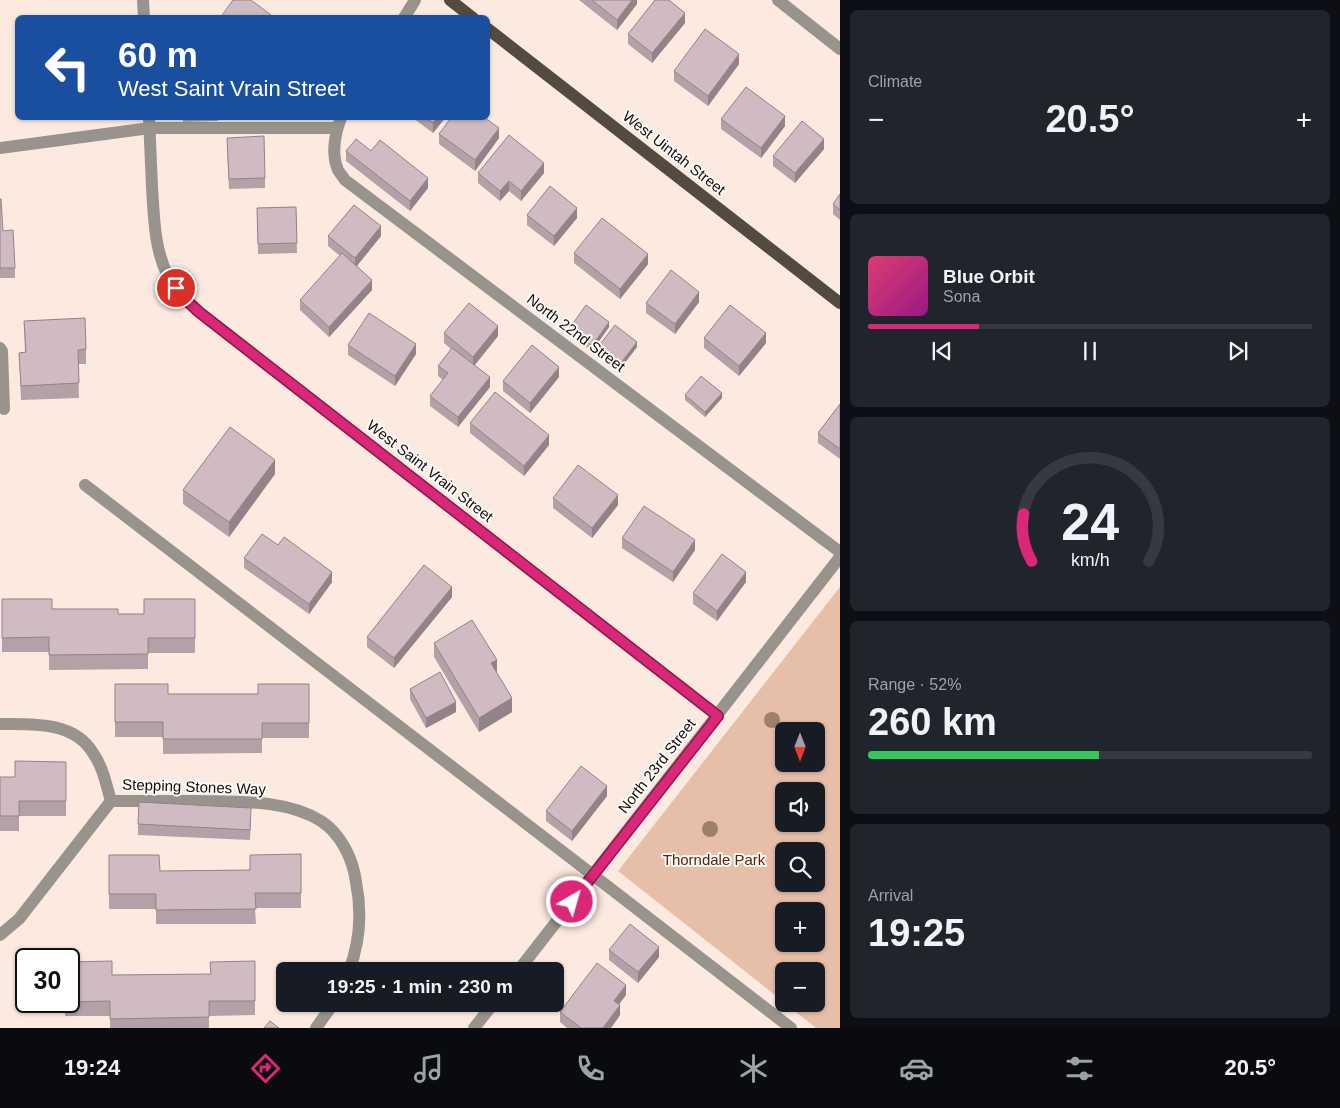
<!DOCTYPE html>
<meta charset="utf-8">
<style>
body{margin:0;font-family:Arial,sans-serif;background:#20242c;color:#f1f3f6;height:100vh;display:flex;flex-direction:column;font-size:19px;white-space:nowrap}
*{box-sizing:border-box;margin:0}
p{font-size:16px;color:#9ea1a6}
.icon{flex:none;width:28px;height:28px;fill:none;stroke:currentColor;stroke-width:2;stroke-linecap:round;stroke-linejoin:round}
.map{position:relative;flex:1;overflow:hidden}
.details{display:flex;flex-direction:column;gap:10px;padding:10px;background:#0d0f14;width:500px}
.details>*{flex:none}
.top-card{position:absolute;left:15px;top:15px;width:475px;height:105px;border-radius:8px;box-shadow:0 1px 4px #0004;background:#1a4fa0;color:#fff;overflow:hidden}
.needle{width:32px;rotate:180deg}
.buttons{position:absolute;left:775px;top:722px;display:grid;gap:10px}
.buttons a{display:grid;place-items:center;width:50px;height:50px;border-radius:8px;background:#171b24;box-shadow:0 1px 4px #0004;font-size:25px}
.speed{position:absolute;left:15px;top:948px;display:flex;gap:10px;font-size:25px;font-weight:700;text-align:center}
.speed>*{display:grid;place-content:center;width:65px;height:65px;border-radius:50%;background:#171b24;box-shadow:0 1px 4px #0004;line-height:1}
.speed .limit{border:2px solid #111;border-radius:8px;background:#fff;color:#111}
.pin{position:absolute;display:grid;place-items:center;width:42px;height:42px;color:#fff;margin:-21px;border:2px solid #fff;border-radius:50%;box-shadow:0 1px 5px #0007}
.me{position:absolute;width:55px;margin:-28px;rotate:38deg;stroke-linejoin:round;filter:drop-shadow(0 0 4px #0008)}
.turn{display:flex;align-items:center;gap:18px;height:105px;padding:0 20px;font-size:22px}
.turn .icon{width:65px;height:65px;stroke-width:2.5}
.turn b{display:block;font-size:35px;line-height:42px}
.big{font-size:38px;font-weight:700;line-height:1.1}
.details .card{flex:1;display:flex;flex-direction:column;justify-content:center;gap:8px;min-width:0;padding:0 18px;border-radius:8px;background:#20242c}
.details .dial{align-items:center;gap:0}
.dial svg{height:130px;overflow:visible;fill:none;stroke:#363941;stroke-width:7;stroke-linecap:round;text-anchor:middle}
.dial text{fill:#f1f3f6;stroke:none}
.song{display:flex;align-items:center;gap:15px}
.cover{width:60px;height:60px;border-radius:8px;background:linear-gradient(135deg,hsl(340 70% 55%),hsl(310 70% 35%))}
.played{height:5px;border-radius:2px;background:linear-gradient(90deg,#db2777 25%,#363941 25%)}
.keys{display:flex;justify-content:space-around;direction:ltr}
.heat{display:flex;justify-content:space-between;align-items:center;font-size:28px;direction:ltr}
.charge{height:8px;border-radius:4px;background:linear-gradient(90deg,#34c759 52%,#363941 0)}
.trip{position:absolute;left:276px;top:962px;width:288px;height:50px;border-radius:8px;background:#171b24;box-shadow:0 1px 4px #0004;font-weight:700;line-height:50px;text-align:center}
.tabs{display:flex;height:80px;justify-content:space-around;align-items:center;background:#090b0e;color:#9ea1a6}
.tabs .icon{width:35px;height:35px}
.tabs .current{color:#db2777}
.tabs b{font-size:22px;color:#f1f3f6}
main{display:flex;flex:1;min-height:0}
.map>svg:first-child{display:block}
.green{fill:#e7bea8;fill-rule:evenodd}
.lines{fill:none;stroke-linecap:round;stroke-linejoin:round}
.minor{stroke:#98948d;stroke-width:12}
.major{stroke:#534b40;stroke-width:12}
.tree{fill:#9e7f6c}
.wall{fill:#b2a1a6}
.shaded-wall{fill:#918387}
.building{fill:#cfbbc1;stroke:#918387}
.route-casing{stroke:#8e194d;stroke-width:12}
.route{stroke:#db2777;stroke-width:9}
.labels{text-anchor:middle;stroke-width:4;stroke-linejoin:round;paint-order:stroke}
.street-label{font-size:15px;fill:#120d09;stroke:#fefaf8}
.park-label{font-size:15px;fill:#51280d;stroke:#fefaf8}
</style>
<main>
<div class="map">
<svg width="840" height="1028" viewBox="0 0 840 1028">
<rect width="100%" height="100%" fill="#fceae0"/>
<!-- green -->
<path class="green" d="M840,587V1028H816L786,1004H816V971H784V1002L618,871ZM784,731H816V764H784ZM784,791H816V824H784ZM784,851H816V884H784ZM784,911H816V944H784Z"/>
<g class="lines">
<!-- minor -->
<path class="minor" d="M143,0L144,18
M778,0L840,49
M404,18L415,0
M149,118C150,141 151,164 152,187C154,216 154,247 167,274C175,289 187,301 199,312L718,716
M341,118C335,133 331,154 338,170C340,173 343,177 345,180L840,552
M0,148L150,128H337
M0,348L2,351L4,409
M85,485L593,875L791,1028
M0,724C32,724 74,721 93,753C103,767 106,784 111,801
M0,935L19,919L111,801C140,801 169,801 198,801C238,802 285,799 321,821C341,834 353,859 356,882C362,912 360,942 349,971
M518,971L840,557
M316,1028L333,1004
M474,1028L493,1004"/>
<!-- major -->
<path class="major" d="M450,0L473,18
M488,29L840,303"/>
</g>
<!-- trees -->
<g class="tree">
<circle cx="772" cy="720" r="8"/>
<circle cx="710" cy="829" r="8"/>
</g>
<!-- wall -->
<path class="wall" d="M579,0H637V4L617,30Z
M685,23L652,63L628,44V34Z
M739,64L708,106L674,81V71Z
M183,118H218V121L183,122Z
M413,118H445L433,133Z
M721,119L785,126L761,158L721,129Z
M439,134L499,138L475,171L439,144Z
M227,148L265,178V188L229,189Z
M824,149L795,183L773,166V156Z
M346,151H371L428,188L410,211L346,161Z
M478,173H544L521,201L509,191L500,201L478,183Z
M840,194V220L833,214V204Z
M0,199L3,231L15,268V278H0Z
M296,207L297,253L258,254L257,208Z
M527,215L577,218L554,246L527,225Z
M328,236H381L357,266L372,290L329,337L300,310V300L340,256L328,246Z
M574,253L648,264L620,299L574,263Z
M699,302L675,334L646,313V303Z
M24,321L86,349V364H78L79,398L21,400L19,353L25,352Z
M609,327L592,351L569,334V329Z
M444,333L498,336L475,365L490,387L458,427L430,406V396L443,380L438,376V366L451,349L444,343Z
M704,338L766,343L739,376L704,348Z
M348,345L416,354L395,386L348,355Z
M598,347H637L620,369L598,352Z
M559,377L530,413L503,391V381Z
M685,395L722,398L705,417L685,400Z
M840,404V459L818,443V433Z
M470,423L549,445L524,476L470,433Z
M275,474L229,537L183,504V490Z
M553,498L618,505L592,538L553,508Z
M622,538L695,550L673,582L622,548Z
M278,545L332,582L309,614L244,568V558Z
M746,582L717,621L693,604V593Z
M452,597L394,668L367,647V637Z
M2,599L52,609L118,614H144L195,599V653H148V669L49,670V652H2Z
M434,643L497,673L512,712L479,732L434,657Z
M115,684L168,694H258L309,684V738H262V753L163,754V737H115Z
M410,689L456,712L426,728L410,699Z
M66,762V816H19V831H0V777H15Z
M607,796L572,841L546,821V811Z
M251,818L250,840L138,835V824Z
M301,854V908H255L256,924H156V909H109V855L160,871L250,870Z
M609,950L659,957L638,983L609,960Z
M112,975L255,1001V1015L209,1016V1028H110V1016H65V1001Z
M626,995L619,1004L620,1015L611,1028H567L560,1022V1012Z"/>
<!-- shaded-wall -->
<path class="shaded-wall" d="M632,0H637V4L617,30V20Z
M685,13V23L652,63V53Z
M739,54V64L708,106V96Z
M785,116V126L761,158V148Z
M437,118H445L433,133V123Z
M499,128V138L475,171V160Z
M824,139V149L795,183V173Z
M544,163V173L521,201V191Z
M428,178V188L410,211V201Z
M509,181V191L500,201V191Z
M577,208V218L554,246V236Z
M381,226V236L355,268V258Z
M648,254V264L620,299V289Z
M372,280V290L329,337V327Z
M699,292V302L675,334V324Z
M609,322V327L592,351V346Z
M498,326V336L473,367V357Z
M766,333V343L739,376V366Z
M637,342V347L620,369V364Z
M416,344V354L395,386V376Z
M559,367V377L530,413V403Z
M490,377V387L458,427V417Z
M722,393V398L705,417V412Z
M549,435V445L524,476V466Z
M275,460V474L229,537V522Z
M618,495V505L592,538V528Z
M695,540V550L673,582V572Z
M332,572V582L309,614V604Z
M746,572V582L717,621V611Z
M452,587V597L394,668V658Z
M497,660V674L491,663Z
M512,698V712L479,732V718Z
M456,702V712L426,728V718Z
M607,786V796L572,841V831Z
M659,947V957L638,983V972Z
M626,985V995L614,1011V1001Z
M620,1005V1015L611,1028H603Z"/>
<!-- building -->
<path class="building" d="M233,0H251L271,15L270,18H220Z
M592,0H632L617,20Z
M655,0H669L685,13L652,53L628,34Z
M705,29L739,54L708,96L674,71Z
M746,87L785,116L761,148L721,119Z
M426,118H437L433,123Z
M451,118H485L499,128L475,160L439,134Z
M802,121L824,139L795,173L773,156Z
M509,135L544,163L521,191L509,181L500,191L478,173Z
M264,136L265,178L229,179L227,138Z
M356,139L371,151L380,140L428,178L410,201L346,151Z
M550,186L577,208L554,236L527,215Z
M840,194V210L833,204Z
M0,199H1L3,231L13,230L15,268H0Z
M354,205L381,226L355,258L328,236Z
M296,207L297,243L258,244L257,208Z
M602,218L648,254L620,289L574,253Z
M342,253L372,280L329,327L300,300Z
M671,270L699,292L675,324L646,303Z
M469,303L498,326L473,357L444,333Z
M586,305L609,322L592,346L569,329Z
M730,305L766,333L739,366L704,338Z
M369,313L416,344L395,376L348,345Z
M85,318L86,349L78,350L79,383L21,386L19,353L26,352L24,321Z
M615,325L637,342L620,364L598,347Z
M532,345L559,367L530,403L503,381Z
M452,348L490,377L458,417L430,396L448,373L438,366Z
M701,376L722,393L705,412L685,395Z
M495,392L549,435L524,466L470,423Z
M840,404V449L818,433Z
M230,427L275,460L229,522L183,490Z
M578,465L618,495L592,528L553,498Z
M644,506L695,540L673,572L622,538Z
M262,534L278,545L284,537L332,572L309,604L244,558Z
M722,554L746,572L717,611L693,593Z
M424,565L452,587L394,658L367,637Z
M2,599H52V609H118V614H144V599H195V638H148V654L49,655V637L2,638Z
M472,620L497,660L491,663L512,698L479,718L434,643Z
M440,672L456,702L426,718L410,689Z
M115,684H168V694H258V684H309V723H262V739H163V722H115Z
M15,761L66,762V801H19V816H0V777H15Z
M581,766L607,786L572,831L546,811Z
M139,802L251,808L250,830L138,824Z
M301,854V893H255L256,909L156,910V894H109V855H159L160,871L250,870V855Z
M630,924L659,947L638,972L609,950Z
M112,961V975L211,974L210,962L255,961V1001H209V1017L110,1019V1001L65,1002L69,1001V962Z
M597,963L626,985L614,1001L620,1005L603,1028H581L560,1012Z
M270,1021L279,1028H264Z"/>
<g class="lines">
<defs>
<path id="route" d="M176,288L186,300L199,312L718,716L572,902"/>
</defs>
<!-- route casing -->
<use href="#route" class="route-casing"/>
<!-- route -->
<use href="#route" class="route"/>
</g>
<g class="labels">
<!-- street labels -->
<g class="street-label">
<text transform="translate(674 153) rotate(38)" y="5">West Uintah Street</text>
<text transform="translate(576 333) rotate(37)" y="5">North 22nd Street</text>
<text transform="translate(430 471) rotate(38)" y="5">West Saint Vrain Street</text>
<text transform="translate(657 766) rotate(-52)" y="5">North 23rd Street</text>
<text transform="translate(194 787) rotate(2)" y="5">Stepping Stones Way</text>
</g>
<!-- park labels -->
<g class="park-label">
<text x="714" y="865">Thorndale Park</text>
</g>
</g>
</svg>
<div class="buttons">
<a><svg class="needle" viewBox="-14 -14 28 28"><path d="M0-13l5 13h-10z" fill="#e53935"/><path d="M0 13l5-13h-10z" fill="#9ea1a6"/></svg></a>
<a><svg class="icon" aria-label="sound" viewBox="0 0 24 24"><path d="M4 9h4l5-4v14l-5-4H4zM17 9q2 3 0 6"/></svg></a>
<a><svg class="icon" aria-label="search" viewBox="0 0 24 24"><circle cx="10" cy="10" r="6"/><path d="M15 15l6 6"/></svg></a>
<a>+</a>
<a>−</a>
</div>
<div class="speed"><div class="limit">30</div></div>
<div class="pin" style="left:176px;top:288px;background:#d93025"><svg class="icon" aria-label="arrive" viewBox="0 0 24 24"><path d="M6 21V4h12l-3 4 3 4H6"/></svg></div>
<svg class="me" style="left:572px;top:902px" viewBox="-20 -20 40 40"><circle r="17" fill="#db2777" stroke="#fff" stroke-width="3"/><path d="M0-11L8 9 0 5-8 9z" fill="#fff"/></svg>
<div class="trip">19:25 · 1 min · 230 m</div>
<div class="top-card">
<div class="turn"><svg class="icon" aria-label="left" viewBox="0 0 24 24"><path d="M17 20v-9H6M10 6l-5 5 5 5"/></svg><div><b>60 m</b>West Saint Vrain Street</div></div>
</div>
</div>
<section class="details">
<div class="card"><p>Climate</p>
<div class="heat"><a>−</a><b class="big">20.5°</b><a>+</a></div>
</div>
<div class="card">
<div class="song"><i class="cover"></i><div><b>Blue Orbit</b><p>Sona</p></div></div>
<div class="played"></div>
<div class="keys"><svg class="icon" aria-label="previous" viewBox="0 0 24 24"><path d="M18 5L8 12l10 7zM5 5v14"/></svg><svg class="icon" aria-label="pause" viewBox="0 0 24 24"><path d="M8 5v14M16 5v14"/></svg><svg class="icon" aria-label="next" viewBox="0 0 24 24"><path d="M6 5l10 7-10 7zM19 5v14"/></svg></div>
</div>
<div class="card dial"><svg viewBox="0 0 100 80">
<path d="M14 69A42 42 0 1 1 86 69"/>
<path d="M14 69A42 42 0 0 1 9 40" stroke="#db2777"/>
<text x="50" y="56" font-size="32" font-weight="700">24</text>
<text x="50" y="72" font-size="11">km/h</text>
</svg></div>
<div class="card"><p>Range · 52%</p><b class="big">260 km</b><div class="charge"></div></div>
<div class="card"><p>Arrival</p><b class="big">19:25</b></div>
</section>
</main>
<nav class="tabs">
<b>19:24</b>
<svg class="icon current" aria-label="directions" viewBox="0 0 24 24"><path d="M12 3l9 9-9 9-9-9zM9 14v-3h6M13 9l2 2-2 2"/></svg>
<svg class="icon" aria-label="music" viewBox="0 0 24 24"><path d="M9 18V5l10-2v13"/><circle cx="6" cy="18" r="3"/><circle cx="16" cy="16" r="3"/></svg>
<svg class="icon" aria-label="phone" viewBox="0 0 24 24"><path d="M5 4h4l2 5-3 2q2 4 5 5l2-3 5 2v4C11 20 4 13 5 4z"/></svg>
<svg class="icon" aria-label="climate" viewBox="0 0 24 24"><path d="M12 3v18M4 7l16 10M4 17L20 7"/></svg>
<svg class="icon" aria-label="car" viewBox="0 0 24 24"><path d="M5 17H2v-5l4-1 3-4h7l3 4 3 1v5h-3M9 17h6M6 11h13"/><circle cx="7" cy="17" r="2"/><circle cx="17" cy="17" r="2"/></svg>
<svg class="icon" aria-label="filters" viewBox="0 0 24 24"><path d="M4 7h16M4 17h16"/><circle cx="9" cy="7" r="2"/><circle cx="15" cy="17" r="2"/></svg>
<b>20.5°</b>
</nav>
